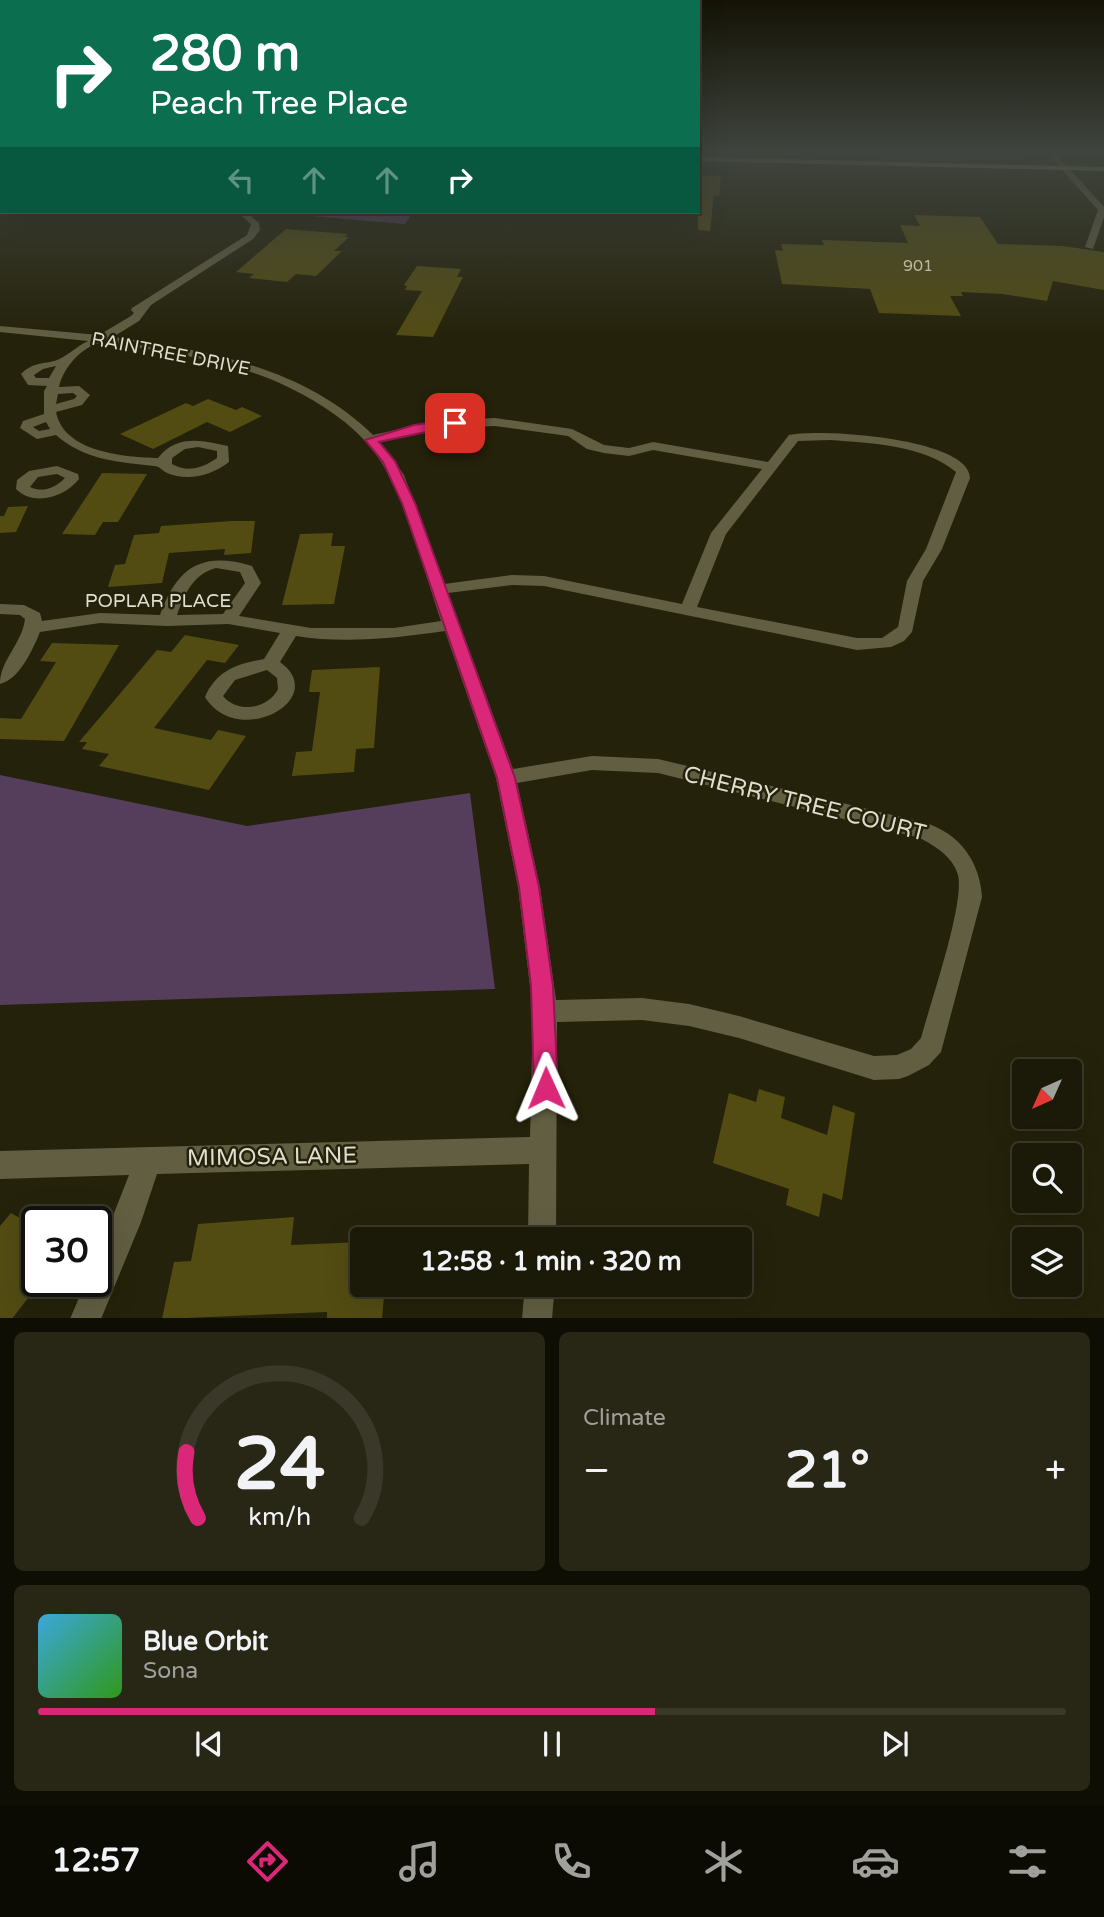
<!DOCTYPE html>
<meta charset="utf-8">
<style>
body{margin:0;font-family:"Varela Round",sans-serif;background:#282716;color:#f1f3f6;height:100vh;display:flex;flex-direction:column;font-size:26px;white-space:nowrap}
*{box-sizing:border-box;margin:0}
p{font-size:23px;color:#a0a19c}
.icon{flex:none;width:38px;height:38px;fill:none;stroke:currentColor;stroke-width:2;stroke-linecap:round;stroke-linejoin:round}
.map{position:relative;height:1318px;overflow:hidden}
.sheet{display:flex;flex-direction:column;gap:14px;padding:14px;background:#0f0e04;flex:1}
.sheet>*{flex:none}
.banner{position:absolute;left:0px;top:0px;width:700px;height:214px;box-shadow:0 7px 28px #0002,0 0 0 2px #393829;background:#0b6e4f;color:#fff;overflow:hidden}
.needle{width:46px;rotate:225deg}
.controls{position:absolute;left:1012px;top:1059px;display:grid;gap:14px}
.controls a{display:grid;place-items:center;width:70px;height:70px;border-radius:7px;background:#1b1a08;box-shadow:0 7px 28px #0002,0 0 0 2px #393829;font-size:35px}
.speed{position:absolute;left:21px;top:1206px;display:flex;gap:14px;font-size:35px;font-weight:700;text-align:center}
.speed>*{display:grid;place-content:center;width:91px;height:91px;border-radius:50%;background:#1b1a08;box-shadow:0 7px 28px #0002,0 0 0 2px #393829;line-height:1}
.speed .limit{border:4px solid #111;border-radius:10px;background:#fff;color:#111}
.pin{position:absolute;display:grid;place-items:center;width:60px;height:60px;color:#fff;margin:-30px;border-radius:14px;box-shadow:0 4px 10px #0006}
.me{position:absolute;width:77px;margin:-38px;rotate:359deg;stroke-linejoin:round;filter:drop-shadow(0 0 5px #0008)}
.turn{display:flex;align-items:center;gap:24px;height:147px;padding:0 35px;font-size:32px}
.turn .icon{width:91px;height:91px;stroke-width:2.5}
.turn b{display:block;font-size:49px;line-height:60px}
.lanes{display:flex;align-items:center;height:66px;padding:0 35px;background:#0003;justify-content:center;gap:35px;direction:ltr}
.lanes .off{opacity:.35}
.big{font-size:52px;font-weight:700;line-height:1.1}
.sheet .card{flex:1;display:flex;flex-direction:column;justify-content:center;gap:10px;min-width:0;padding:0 24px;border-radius:10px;background:#282716}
.sheet .dial{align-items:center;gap:0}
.dial svg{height:182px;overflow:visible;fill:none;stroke:#393829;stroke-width:7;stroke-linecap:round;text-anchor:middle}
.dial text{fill:#f1f3f6;stroke:none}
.song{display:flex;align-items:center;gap:21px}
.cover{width:84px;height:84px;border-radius:10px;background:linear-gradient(135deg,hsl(200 70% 55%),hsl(110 70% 35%))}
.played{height:7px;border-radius:4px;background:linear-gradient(90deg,#db2777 60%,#393829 60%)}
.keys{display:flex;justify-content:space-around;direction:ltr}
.heat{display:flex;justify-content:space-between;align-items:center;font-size:38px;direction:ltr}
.sheet .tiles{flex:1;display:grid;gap:14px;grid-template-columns:1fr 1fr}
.card:last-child{grid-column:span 2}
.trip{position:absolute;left:350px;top:1227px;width:402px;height:70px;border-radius:7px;background:#1b1a08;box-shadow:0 7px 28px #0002,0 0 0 2px #393829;font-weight:700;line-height:70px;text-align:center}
.tabs{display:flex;height:112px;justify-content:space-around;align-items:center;background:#0b0a03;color:#a0a19c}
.tabs .icon{width:49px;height:49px}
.tabs .on{color:#db2777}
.tabs b{font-size:32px;color:#f1f3f6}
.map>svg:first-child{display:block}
.green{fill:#553d5c}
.building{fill:#524c13}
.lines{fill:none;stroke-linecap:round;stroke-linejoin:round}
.minor{fill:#615e42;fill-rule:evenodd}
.primary{fill:#a19b5f;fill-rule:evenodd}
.route{fill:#db2777;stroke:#8e194d;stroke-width:2}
.labels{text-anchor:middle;stroke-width:5;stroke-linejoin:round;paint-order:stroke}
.number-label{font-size:16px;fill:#bbb99f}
.street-label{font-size:19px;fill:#deddce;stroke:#24220a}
.near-street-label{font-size:23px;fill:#deddce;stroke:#24220a}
</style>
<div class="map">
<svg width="1104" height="1319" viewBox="0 0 1104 1319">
<rect width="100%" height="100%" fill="#24220a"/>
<!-- green -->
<path class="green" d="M878,153H1022L1021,160L878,158Z
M302,212H413L405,224L311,216Z
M0,775L247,826L470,793L495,989L0,1005Z"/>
<!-- building -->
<path class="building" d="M698,175L721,176L719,196L714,195L710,231L698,230Z
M914,215L980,217L998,244L1063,246L1104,252V290L1053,281L1047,301L1003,294L961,292L963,296H950L961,316L879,313L870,289L782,284L775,250L783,251L781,244L824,245L822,240L908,243L900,225L920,226Z
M286,229L348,234L344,237H349L334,251H342L316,276L296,274L287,282L249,278L254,274L236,272Z
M417,266L461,269L457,277H463L433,337L396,335L422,291L405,290L407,286L404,285Z
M208,399L236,410L242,407L262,416L230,432L207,422L153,449L120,434L186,403L193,406Z
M102,473L147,474L118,522H103L95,535L62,534Z
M28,506L16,532L0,533V516H4L8,507Z
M232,521H255L251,553L224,555L225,549L169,553L162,583L108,587L115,565L125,564L134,535L159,533L161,526Z
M333,533L331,546H345L334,604L282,605L300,534Z
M185,635L239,645L225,663L207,660L154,728L211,740L218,730L246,736L209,790L99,766L109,754L82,749L87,742H79L157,650L171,652Z
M52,643L119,645L64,741L0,739V718L21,719L56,662L40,661Z
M380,667L374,748L356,749L354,772L292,776L296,752L312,751L320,692H309L312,670Z
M759,1089L785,1097L781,1118L827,1135L833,1105L855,1113L842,1200L823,1193L819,1217L786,1205L789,1189L713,1163L729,1093L756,1102Z
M11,1213L37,1228V1249L26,1264L37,1270V1286L12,1319H0V1226Z
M294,1217L291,1245L362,1242L359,1281H362V1284H385L382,1319H327V1312L162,1319L174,1262L191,1261L198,1224Z"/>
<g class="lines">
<!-- minor -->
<path class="minor" d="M1047,153H1055L1104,207V217L1093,249L1085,247L1098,210Z
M237,212H246L259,223L260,230L253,239L151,305L139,321L113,337C206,350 304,367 373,435L441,420L495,418L572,429L604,445L629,448L653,442L768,462L789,435C820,428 970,438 970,478L942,549L923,581L912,632L904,641L891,647L857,650L544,586L512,585L448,593L513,769L592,756L658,759L926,823C960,834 980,862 982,897L941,1052L929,1065L908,1076L899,1079L874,1080L739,1038L689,1026L642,1020L557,1022L556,1239H528L529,1164L157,1174L141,1222L101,1319H70L86,1281H96V1259L129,1175L0,1179V1151L530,1137L533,1011L518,887L496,778L445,631C396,638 344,644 296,636L280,662C331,699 238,750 205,697C217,670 237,664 264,659L280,633L228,624L167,626L100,623L40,632C33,649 20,679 0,684C0,660 22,644 25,619L20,615L0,614V604L24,605L40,613L42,621L100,613L160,615C177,567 202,551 252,566L261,583L239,616L311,628H394L441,621C424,571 404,489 372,449C351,423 322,404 292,389C243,364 186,355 133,347C124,346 110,341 101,343C82,346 63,368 59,387L79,386L90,395L82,405L56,412C64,453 126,457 158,458C176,434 203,440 228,446L229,462C212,475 188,482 167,473C161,470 160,466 154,466C118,462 84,460 56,435L37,439L20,428L23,421L44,414V391L47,386L28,385L21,374C36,359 49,366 63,357C72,352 79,345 88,341L0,332V326L99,335L131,316L134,313L131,310L132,308L247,235L251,224ZM56,366L49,378H36L34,375L43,369ZM73,393L77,396L74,399L56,404L58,394ZM46,422L50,429L39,431L33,427ZM495,426L568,436L587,449L604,453L629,456L653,450L762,469L711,533L682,604L544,576L512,575L444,584L404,475L380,442L441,428ZM830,440C870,443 924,445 956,472L926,549L907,581L898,627L882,638H857L697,607L726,534L798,441ZM198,447L217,451V458C203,468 187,473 172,464V458L185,449ZM216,568L240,572L245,583L223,614L177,615C184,595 193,574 216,568ZM267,670L277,678L278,689C268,709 238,714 223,696L235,680ZM592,770L658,773L920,838C935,846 953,857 958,875C965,903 930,1004 921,1038L911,1049L897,1055L874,1056L739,1016L689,1004L642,998L556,1000L540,887L517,783Z
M57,466L78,474L79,479C65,497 34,507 16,489L17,480L29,471ZM57,474L65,478C55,488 43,493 30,487L38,477Z
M525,1284H555L552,1319H522Z"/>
<!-- primary -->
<path class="primary" d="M698,157L1104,167V171L698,161Z"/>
</g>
<!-- sky -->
<linearGradient id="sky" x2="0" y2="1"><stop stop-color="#141306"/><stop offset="0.45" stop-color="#3f443e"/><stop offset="1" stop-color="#3f443e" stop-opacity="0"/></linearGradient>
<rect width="1104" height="338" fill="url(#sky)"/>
<!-- route -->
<path class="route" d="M455,419L461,423L459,425L379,442L395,461L415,503L515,778L539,887L553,986L558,1088L555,1097L546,1100L538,1097L534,1088L531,986L519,887L497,778L402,503L383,462L365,440L414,425Z"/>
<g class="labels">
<!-- number labels -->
<g class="number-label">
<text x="918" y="271">901</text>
</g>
<!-- street labels -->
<g class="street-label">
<text transform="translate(171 353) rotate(11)" y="7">RAINTREE DRIVE</text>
<text x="158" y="607">POPLAR PLACE</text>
</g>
<!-- near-street labels -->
<g class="near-street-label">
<text transform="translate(805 803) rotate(14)" y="8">CHERRY TREE COURT</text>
<text transform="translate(272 1156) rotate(-1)" y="8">MIMOSA LANE</text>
</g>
</g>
</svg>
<div class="controls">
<a><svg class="needle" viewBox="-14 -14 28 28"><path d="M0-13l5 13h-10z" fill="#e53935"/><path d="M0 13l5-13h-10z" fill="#a0a19c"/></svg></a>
<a><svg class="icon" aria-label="search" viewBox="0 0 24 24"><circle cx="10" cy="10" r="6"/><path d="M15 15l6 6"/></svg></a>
<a><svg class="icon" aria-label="layers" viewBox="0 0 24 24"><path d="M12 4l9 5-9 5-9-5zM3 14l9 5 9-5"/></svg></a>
</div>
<div class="speed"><div class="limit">30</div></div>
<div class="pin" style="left:455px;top:423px;background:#d93025"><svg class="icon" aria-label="arrive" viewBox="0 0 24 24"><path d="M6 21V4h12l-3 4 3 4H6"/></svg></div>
<svg class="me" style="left:546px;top:1088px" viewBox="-20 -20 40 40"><path d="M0-17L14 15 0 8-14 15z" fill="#db2777" stroke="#fff" stroke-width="4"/></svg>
<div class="trip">12:58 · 1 min · 320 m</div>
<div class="banner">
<div class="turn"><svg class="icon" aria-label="right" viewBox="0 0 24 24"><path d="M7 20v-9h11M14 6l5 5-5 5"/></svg><div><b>280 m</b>Peach Tree Place</div></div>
<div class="lanes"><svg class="icon off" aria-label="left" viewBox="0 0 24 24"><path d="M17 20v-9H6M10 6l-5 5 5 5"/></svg><svg class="icon off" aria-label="ahead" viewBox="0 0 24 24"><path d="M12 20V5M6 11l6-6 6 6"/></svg><svg class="icon off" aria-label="ahead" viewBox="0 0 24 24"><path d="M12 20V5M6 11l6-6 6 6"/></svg><svg class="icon" aria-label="right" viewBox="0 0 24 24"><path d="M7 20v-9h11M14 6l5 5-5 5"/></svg></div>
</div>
</div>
<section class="sheet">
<div class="tiles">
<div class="card dial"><svg viewBox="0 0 100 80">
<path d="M14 69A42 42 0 1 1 86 69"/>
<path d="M14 69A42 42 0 0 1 9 40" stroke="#db2777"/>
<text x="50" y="56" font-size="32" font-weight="700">24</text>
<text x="50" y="72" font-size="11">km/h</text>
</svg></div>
<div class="card"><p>Climate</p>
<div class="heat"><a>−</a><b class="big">21°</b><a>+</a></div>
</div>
<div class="card">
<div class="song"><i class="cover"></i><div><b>Blue Orbit</b><p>Sona</p></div></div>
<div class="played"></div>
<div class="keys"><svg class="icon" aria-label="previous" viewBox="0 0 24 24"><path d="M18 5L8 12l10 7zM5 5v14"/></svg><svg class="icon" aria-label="pause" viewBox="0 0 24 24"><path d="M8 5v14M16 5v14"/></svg><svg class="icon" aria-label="next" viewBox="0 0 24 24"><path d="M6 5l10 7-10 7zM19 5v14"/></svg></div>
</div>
</div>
</section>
<nav class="tabs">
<b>12:57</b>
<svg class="icon on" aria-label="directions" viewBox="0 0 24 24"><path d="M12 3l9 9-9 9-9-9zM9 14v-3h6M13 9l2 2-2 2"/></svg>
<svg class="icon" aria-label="music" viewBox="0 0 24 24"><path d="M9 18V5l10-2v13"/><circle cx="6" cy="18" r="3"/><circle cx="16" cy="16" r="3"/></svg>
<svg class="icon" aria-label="phone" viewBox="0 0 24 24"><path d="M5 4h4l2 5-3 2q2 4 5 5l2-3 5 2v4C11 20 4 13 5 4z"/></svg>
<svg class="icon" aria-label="climate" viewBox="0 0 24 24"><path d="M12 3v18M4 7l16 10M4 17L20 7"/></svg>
<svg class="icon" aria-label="car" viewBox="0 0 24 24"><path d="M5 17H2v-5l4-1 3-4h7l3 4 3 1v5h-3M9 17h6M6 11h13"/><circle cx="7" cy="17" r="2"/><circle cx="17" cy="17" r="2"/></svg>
<svg class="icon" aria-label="filters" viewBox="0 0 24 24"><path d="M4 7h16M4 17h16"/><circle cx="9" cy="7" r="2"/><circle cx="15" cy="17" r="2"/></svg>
</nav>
